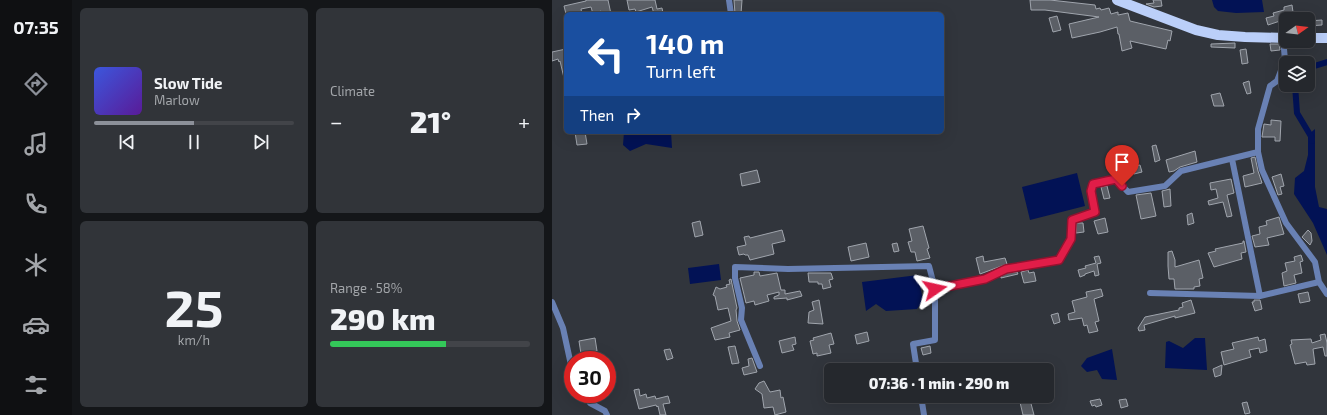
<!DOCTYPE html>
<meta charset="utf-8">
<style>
body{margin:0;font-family:"Exo 2",sans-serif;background:#313439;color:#f1f3f6;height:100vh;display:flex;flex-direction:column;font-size:15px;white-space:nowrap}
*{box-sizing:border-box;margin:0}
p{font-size:13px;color:#a3a6aa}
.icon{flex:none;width:22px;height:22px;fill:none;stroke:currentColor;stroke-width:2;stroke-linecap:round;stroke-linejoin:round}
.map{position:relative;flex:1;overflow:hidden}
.sheet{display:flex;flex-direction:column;gap:8px;padding:8px;background:#141619;width:480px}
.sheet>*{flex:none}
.hud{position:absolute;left:12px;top:12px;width:380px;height:122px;border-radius:6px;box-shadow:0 4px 16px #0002,0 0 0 1px #424449;background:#1a4fa0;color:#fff;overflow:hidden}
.needle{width:26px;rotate:76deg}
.buttons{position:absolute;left:727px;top:12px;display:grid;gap:8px}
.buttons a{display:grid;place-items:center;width:36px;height:36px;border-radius:6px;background:#25282d;box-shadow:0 4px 16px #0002,0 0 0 1px #424449;font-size:20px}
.speed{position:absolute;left:12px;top:351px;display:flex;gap:8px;font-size:20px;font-weight:700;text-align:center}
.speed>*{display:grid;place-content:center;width:52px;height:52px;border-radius:50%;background:#25282d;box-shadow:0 4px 16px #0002,0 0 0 1px #424449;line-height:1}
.speed .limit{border:6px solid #d22;background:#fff;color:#111}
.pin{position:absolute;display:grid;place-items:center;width:34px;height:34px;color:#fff;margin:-41px -17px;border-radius:50% 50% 50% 0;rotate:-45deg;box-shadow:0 0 4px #0007}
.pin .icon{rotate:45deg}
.me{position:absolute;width:44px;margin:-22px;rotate:79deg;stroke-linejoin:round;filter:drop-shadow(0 0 3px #0008)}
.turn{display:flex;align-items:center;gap:14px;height:84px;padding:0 16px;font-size:18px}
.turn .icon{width:52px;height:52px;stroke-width:2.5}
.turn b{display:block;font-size:28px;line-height:34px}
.then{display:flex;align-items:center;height:38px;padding:0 16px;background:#0003;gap:8px;font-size:15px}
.big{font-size:30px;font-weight:800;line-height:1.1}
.sheet .widget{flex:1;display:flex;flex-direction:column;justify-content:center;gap:6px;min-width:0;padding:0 14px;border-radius:6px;background:#313439}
.sheet .dial{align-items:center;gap:0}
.dial b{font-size:52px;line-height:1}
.song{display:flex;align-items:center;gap:12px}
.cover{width:48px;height:48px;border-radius:6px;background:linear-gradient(135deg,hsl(230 70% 55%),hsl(270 70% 35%))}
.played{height:4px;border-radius:2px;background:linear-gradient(90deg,#8c9099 50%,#424449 50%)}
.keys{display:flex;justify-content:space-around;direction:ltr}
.heat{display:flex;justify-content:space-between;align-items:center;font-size:22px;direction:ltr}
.charge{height:6px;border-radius:3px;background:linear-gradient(90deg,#34c759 58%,#424449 0)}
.sheet .tiles{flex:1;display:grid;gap:8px;grid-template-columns:repeat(2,1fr)}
.trip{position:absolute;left:272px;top:363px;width:230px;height:40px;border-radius:6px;background:#25282d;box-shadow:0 4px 16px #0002,0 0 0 1px #424449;font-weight:800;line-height:40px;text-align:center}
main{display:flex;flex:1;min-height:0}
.tab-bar{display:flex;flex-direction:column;width:72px;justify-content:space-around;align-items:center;background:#0f1012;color:#a3a6aa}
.tab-bar .icon{width:28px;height:28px}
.tab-bar .active{color:#8c9099}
.tab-bar b{font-size:18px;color:#f1f3f6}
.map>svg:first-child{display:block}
.water{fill:#021255}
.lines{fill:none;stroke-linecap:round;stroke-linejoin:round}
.canal{stroke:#021255;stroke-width:6}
.building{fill:#5b5f66;stroke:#a0a5ad}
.minor{stroke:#6981b4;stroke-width:6}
.primary{stroke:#bbcff9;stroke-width:10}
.route-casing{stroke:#92132f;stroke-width:10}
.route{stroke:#e11d48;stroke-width:7}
</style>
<main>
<nav class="tab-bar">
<b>07:35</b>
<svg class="icon active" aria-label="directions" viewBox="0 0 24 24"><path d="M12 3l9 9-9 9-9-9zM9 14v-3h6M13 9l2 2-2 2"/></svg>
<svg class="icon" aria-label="music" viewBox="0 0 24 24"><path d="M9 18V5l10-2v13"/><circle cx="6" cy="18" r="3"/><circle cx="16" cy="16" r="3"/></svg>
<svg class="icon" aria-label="phone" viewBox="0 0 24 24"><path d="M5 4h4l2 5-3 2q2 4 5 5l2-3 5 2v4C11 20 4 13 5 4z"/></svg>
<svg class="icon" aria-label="climate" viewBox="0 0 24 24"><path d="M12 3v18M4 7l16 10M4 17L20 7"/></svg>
<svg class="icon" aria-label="car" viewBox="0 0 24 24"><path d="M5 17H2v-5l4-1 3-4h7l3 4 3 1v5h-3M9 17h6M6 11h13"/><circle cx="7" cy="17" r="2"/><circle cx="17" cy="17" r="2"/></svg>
<svg class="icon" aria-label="filters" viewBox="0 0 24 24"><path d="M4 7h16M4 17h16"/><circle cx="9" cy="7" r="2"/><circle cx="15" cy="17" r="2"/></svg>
</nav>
<section class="sheet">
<div class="tiles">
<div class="widget">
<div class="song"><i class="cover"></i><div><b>Slow Tide</b><p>Marlow</p></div></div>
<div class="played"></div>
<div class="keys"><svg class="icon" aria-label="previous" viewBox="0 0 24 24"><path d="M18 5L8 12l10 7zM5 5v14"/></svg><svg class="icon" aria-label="pause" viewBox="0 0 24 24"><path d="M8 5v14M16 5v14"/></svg><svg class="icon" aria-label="next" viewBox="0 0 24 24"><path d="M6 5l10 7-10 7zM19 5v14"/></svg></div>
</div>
<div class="widget"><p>Climate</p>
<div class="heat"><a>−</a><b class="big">21°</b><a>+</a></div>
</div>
<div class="widget dial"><b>25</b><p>km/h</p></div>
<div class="widget"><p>Range · 58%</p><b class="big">290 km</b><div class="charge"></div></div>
</div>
</section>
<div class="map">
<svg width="775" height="415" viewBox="0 0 775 415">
<rect width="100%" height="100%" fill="#31353c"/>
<!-- water -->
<path class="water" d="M660,0H710L712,12L684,13L666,11L662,7Z
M763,129V187L767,207L775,209V255L761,223L742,194L743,178L752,171L756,155V135Z
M72,132H119L120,148L94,144L78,151L71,145Z
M525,173L533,206L478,220L470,187Z
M167,264L169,280L138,284L136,268Z
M366,275L371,300L365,309L334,311L324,304L314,311L310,282Z
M643,338H653L655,370L613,368L614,342L617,341L631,348Z
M560,349L565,380L550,379L545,370L535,372L529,366L535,358Z"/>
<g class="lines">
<!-- canal -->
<path class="canal" d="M756,68L775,62
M743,85L745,113L760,138V141"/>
</g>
<!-- building -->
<path class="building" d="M34,0H56L59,14H50L49,11L41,14L39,7L29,9L30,14H14L12,6L34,1Z
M75,0H103L105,9L110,8L111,13L102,14L100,7L84,12L83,9L77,10Z
M182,0H190L189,14H183Z
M478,0H498L543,5L544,9L548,8L549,10L557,8L559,14L566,12V15L576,13L578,21L620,31L618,41L616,40L614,49L578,41L580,48L570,51L567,34H566L565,27L548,32L520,38L517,24L547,17L493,10H479Z
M601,0H609L610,6L602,7L594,4L602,3Z
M740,5L742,19H734L716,25L714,18L722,16L721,13L732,10V7Z
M505,16L509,30L501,32L497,18Z
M770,20V25L756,26V21Z
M683,43V48L659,47V44Z
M718,44H727L728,50L719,51Z
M14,49V78H12L8,61L7,62L6,59L0,61V52Z
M694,49L696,63L690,64L688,50Z
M697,81L699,93L695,94L691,83Z
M668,93L672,106H662L659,95Z
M719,120L729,121L728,141H723V137H710L712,124L719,125Z
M23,132H33L35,144L25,145Z
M604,145L608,160L603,162L600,146Z
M643,151L645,162L628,167L622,171L617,172L614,160Z
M703,157L706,171L710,183L693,187L691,176L702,173L699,158Z
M588,165L590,172L582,174L580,167Z
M205,170L208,182L190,186L188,174Z
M729,174L732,186L728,187L730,194L726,195L720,177Z
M679,179L682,193L675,195L680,216L675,217L671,202L657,205L656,201L666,198L664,189L659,190L658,184V183Z
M555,186L558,198L552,199L549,187Z
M618,189L619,206L612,207L610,191Z
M599,193L604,216L589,219L584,195Z
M640,213L642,223L636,225L635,215Z
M727,217L732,234L715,238L717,245L703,247L700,236L708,234L707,227L715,225L714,221Z
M553,218L556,232L546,234L542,221Z
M148,221L151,235L143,237L140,223Z
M524,223H531L532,232L524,233Z
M371,226L377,248L375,249L378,258L365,261L363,252H359L356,242L360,241L357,229Z
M230,230L233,241L220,244L222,254L198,260L196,255H193L192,254L187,255L185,247L194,245L192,237L197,236L198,238Z
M756,230L759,233L760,241L758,245L750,237Z
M691,241H692L694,252L689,253L690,259L662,267L656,253L664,251L663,249L691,243Z
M314,243L317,257L299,261L296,247Z
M345,243L347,251L342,252L340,244Z
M620,251L623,260V267L647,260L651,278L647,279L648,286L642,287V289H623L622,279H617L616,266V252Z
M749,255L751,261L748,262L750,273L742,275L744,283L732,286L730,273L735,271L733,263L743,261L742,257Z
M431,256L432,262L453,258L455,264L428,274L424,258Z
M547,256L549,263L545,264L547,275L543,276L542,271L533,274V275L528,277L526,270L534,268L533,266L544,263L542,257Z
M476,270L477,273L482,272L484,281L472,283L469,272Z
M202,272H207L208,276L225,273L229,290H233V294L248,291L250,296L235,300V298L222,299V297L227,295V292L215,295L217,301L203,305L202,301L194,303L188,278L202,275Z
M465,272L466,274L449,278V276L455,273Z
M256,273H279L281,279L277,280L279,287L271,289L270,284H266V282H257Z
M179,279L185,308L184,310L185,321L188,330L177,333L178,337L163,340L159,328L179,321L176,308L166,310L163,296L161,295L164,287L168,289L175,287L174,285L178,284L177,280Z
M549,289L551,296L542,299L547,321L543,322L546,331L537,333L535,325L532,326L530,318L517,320L516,314L523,312L520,301L535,297L534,292Z
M756,292L758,301L748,303L746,294Z
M267,300L271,324L256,323L257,312L262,310L260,302Z
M639,300L643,313L623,318V316L592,325L593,330L587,331L586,328L593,317L627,310V308L631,307L630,303Z
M702,300H708L710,309L703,311L700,302H702Z
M506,313L508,322L502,324L499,315Z
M315,332L317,341L305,344L303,335Z
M279,333L282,344L277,345L279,353L265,356V353L261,354L258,341L262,340L261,338Z
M773,334L775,343V356H773L771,347L761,349L763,364L755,365L754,362L743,364L738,345L740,344L739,340L759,339L760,343L769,340L768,335Z
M243,337L244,344L240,345L242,350L230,353L227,341Z
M706,337L707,341L713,339L715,351L708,353L707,348L697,350L699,357L672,365L669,352L682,349L680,343Z
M43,338L45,351L29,354L27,341Z
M183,346L187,363L180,364L176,347Z
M378,346L379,353L371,355L369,348Z
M118,349L121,358L115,360L112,350Z
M200,358L205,372L192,375L190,368L197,366L196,359Z
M670,365L669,375L663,377L661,369Z
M212,381L218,392L228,390L229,398L231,397L234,412L223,415L221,407L212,408L210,394L203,389L207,383Z
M87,389L88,396L94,394L95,398L103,396L104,399L116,396L118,403L111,404L114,415H108L106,406L105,407L104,405L87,409L82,390Z
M477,396L482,415H471L467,398Z
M548,399L550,405L544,407L543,405L540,406L538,401Z
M574,399L576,406L569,408L567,400Z
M695,402L698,413L693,414L690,403Z"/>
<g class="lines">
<!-- minor -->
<path class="minor" d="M177,0L179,14
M731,38L733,60L725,81L718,86L706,129V152L710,170L734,223L763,262L767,282
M680,159L708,296L767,282L775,294
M383,289L433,279L454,269L507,260L519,239L520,220L543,212L539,191L541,184L564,179L576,192L613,186L629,171L706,152
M598,293L708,296
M0,302L11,328L19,365L21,369
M208,366L189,320L190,308L183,278V267L236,269L377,266L383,289V340L361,344L365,370
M34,394L38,403L53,411L55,415
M369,396L372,415"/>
<!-- primary -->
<path class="primary" d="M565,0L644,30L666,35L693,37L734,38
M756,38H775"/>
</g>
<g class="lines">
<defs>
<path id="route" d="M383,289L433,279L454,269L507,260L519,239L520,220L543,212L539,191L541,184L564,179L570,186"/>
</defs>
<!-- route casing -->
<use href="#route" class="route-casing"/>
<!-- route -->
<use href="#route" class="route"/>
</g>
</svg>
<div class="buttons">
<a><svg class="needle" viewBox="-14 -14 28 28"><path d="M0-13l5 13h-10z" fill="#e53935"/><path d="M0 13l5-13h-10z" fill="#a3a6aa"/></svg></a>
<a><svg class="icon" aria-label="layers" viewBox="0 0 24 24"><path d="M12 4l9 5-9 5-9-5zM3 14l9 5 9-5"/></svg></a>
</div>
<div class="speed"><div class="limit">30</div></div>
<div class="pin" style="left:570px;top:186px;background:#d93025"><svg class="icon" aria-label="arrive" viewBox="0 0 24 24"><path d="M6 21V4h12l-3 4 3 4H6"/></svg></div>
<svg class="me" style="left:383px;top:289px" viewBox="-20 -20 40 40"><path d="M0-17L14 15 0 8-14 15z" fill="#e11d48" stroke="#fff" stroke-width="4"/></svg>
<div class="trip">07:36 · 1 min · 290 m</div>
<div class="hud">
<div class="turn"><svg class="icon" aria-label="left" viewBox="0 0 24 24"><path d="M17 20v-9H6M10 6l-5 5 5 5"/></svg><div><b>140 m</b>Turn left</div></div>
<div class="then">Then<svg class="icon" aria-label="right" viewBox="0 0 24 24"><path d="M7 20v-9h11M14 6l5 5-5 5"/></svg></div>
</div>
</div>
</main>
